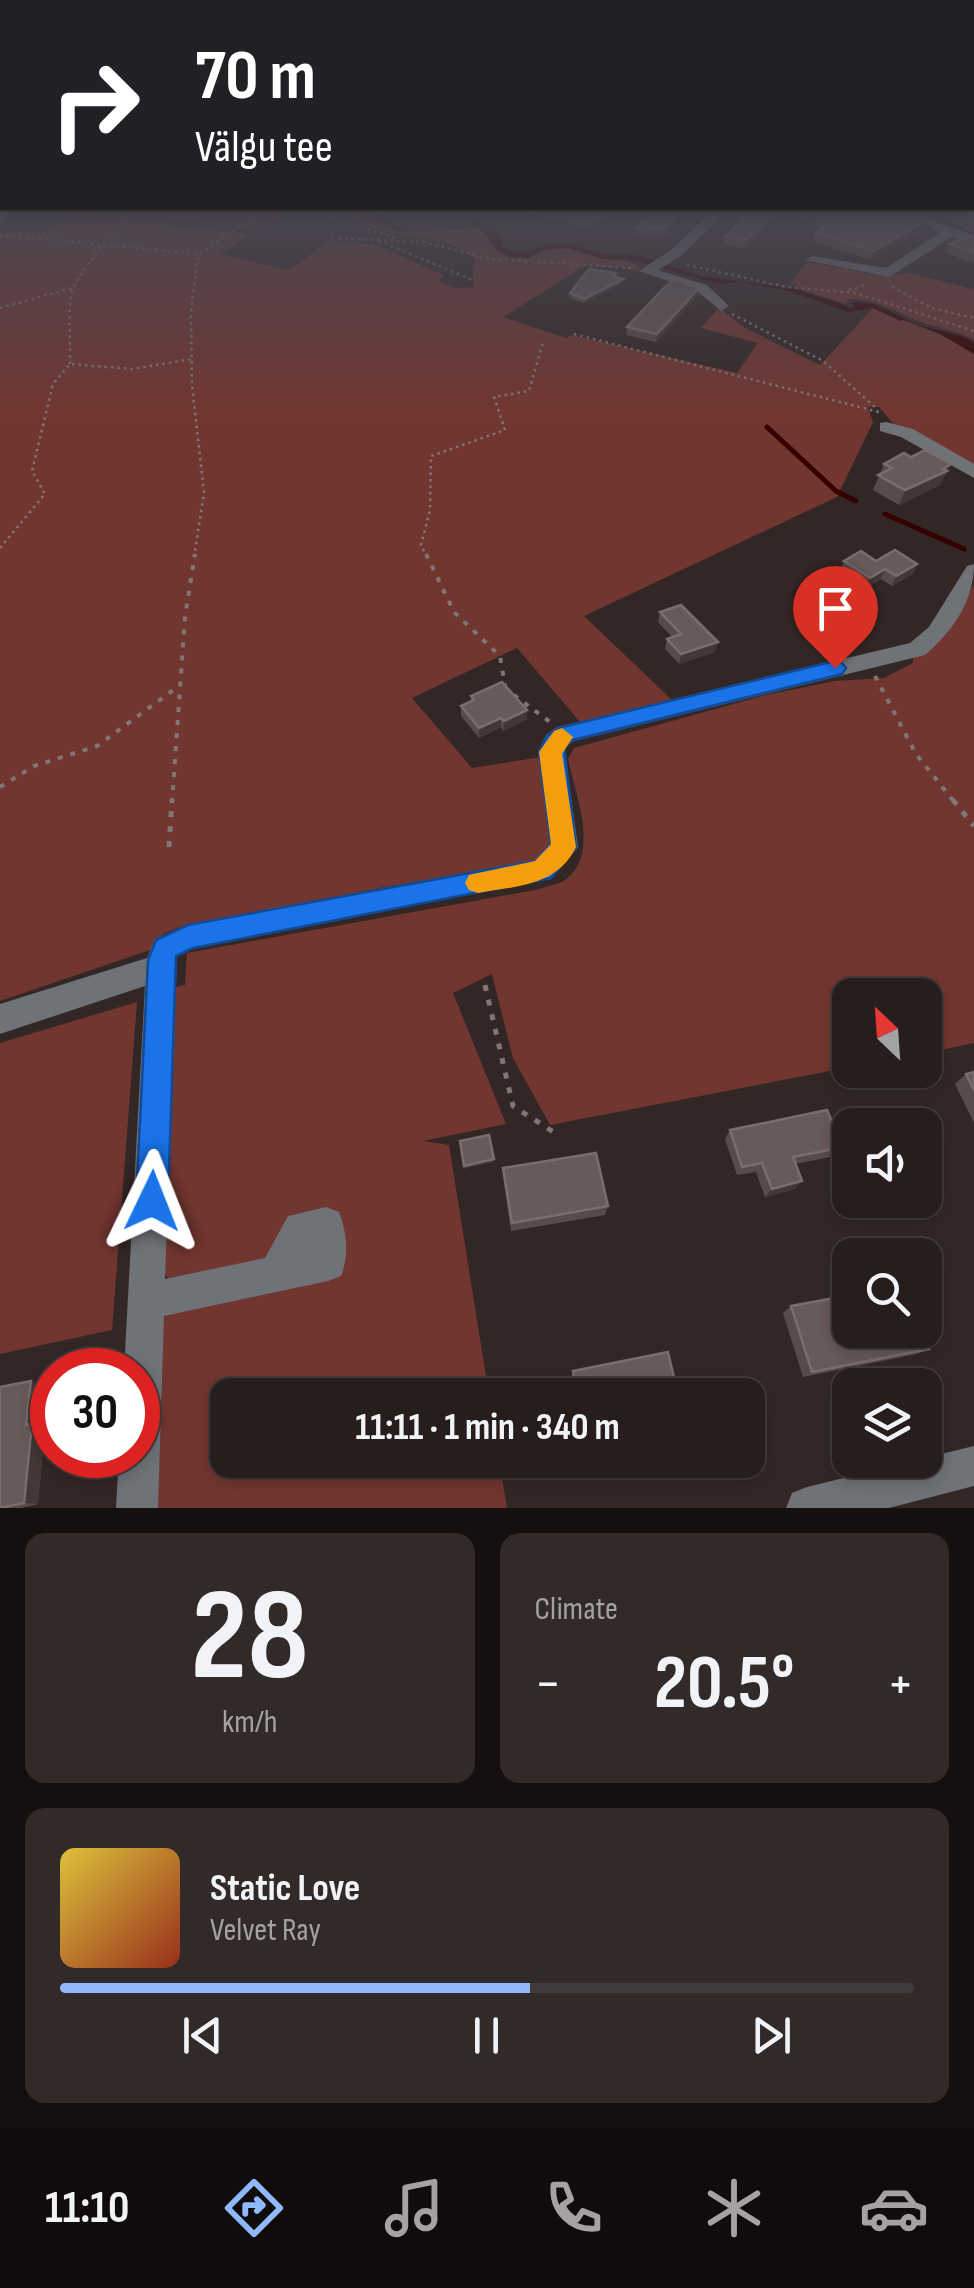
<!DOCTYPE html>
<meta charset="utf-8">
<style>
body{margin:0;font-family:"Sofia Sans Condensed",sans-serif;background:#322a29;color:#f1f3f6;height:100vh;display:flex;flex-direction:column;font-size:38px;white-space:nowrap}
*{box-sizing:border-box;margin:0}
p{font-size:32px;color:#a4a2a3}
.icon{flex:none;width:55px;height:55px;fill:none;stroke:currentColor;stroke-width:2;stroke-linecap:round;stroke-linejoin:round}
.map{position:relative;height:1508px;overflow:hidden}
.panel{display:flex;flex-direction:column;gap:25px;padding:25px;background:#15100f;flex:1}
.panel>*{flex:none}
.hud{position:absolute;left:0px;top:0px;width:975px;height:210px;box-shadow:0 5px 15px #0003,0 0 0 2px #423b3b;background:#202124;color:#fff;overflow:hidden}
.needle{width:65px;rotate:335deg}
.fabs{position:absolute;left:832px;top:978px;display:grid;gap:20px}
.fabs a{display:grid;place-items:center;width:110px;height:110px;border-radius:20px;background:#261d1c;box-shadow:0 5px 15px #0003,0 0 0 2px #423b3b;font-size:50px}
.speed{position:absolute;left:30px;top:1348px;display:flex;gap:20px;font-size:50px;font-weight:700;text-align:center}
.speed>*{display:grid;place-content:center;width:130px;height:130px;border-radius:50%;background:#261d1c;box-shadow:0 5px 15px #0003,0 0 0 2px #423b3b;line-height:1}
.speed .limit{border:15px solid #d22;background:#fff;color:#111}
.pin{position:absolute;display:grid;place-items:center;width:85px;height:85px;color:#fff;margin:-102px -42px;border-radius:50% 50% 50% 0;rotate:-45deg;box-shadow:0 0 10px #0007}
.pin .icon{rotate:45deg}
.me{position:absolute;width:110px;margin:-55px;rotate:2deg;stroke-linejoin:round;filter:drop-shadow(0 0 8px #0008)}
.turn{display:flex;align-items:center;gap:35px;height:210px;padding:0 30px;font-size:45px}
.turn .icon{width:130px;height:130px;stroke-width:2.5}
.turn b{display:block;font-size:70px;line-height:85px}
.big{font-size:75px;font-weight:700;line-height:1.1}
.panel .card{flex:1;display:flex;flex-direction:column;justify-content:center;gap:15px;min-width:0;padding:0 35px;border-radius:20px;background:#322a29}
.panel .dial{align-items:center;gap:0}
.dial b{font-size:130px;line-height:1}
.song{display:flex;align-items:center;gap:30px}
.cover{width:120px;height:120px;border-radius:15px;background:linear-gradient(135deg,hsl(50 70% 55%),hsl(10 70% 35%))}
.played{height:10px;border-radius:5px;background:linear-gradient(90deg,#90b8fd 55%,#423b3b 55%)}
.keys{display:flex;justify-content:space-around;direction:ltr}
.heat{display:flex;justify-content:space-between;align-items:center;font-size:55px;direction:ltr}
.panel .tiles{flex:1;display:grid;gap:25px;grid-template-columns:1fr 1fr}
.card:last-child{grid-column:span 2}
.trip{position:absolute;left:210px;top:1378px;width:555px;height:100px;border-radius:20px;background:#261d1c;box-shadow:0 5px 15px #0003,0 0 0 2px #423b3b;font-weight:700;line-height:100px;text-align:center}
.tab-bar{display:flex;height:160px;justify-content:space-around;align-items:center;background:#0f0c0b;color:#a4a2a3}
.tab-bar .icon{width:70px;height:70px}
.tab-bar .on{color:#90b8fd}
.tab-bar b{font-size:45px;color:#f1f3f6}
.map>svg:first-child{display:block}
.green{fill:#723630}
.water{fill:#340000}
.lines{fill:none;stroke-linecap:round;stroke-linejoin:round}
.stream-far1{stroke:#340000;stroke-width:4}
.stream{stroke:#340000;stroke-width:5}
.path-far2{stroke:#807674;stroke-width:2.5;stroke-dasharray:2.5 4;stroke-linecap:butt}
.path-far1{stroke:#807674;stroke-width:4;stroke-dasharray:5 8;stroke-linecap:butt}
.path{stroke:#807674;stroke-width:5;stroke-dasharray:6 9;stroke-linecap:butt}
.minor{fill:#6f7277;fill-rule:evenodd}
.wall{fill:#594b49}
.shaded-wall{fill:#443735}
.building{fill:#675a58;stroke:#7a6e6c;stroke-width:2.5}
.route{fill:#1a73e8;stroke:#114b97;stroke-width:2.5}
.slow{fill:#f59e0b}
</style>
<div class="map">
<svg width="974" height="1508" viewBox="0 0 974 1508">
<rect width="100%" height="100%" fill="#332725"/>
<!-- green -->
<path class="green" d="M84,208H260L284,215L259,230L150,216L160,224L250,235L220,254L288,270L331,240L372,244L444,275L439,281L455,288L474,287L472,268L476,260C441,227 386,244 347,215L350,208H370L367,217L400,232L476,228C490,235 495,256 510,257C525,259 542,249 557,248C570,247 631,261 642,267L636,270L586,265L503,317L566,338L572,335L737,373L758,343L701,328L719,307L743,327L820,365L873,308L940,334L974,354V468L895,426L879,407H868L873,422L837,497L584,616L673,701L581,723L517,648L412,698L472,768L542,757L553,845L544,859L527,866L401,884L185,925L163,934L153,949L0,1001V230L40,234L72,212L107,216L126,213L81,210Z
M808,262L881,276L908,273L974,289V340C958,331 944,329 927,324C901,316 877,298 848,299L846,304L805,291L790,282Z
M974,584V1043L925,1053V995H850V1067L550,1125L513,1058L492,974L453,993L506,1124L423,1141L449,1145L489,1395H228V1460H499L507,1508H152L160,1328L167,1311L266,1264L173,1284L163,1272L171,988L185,985L187,953L535,890C544,887 557,885 565,880C601,854 575,794 568,759L574,748L766,695L835,681L884,678L913,663V657L945,633Z
M137,1002L112,1330L0,1354V1043Z"/>
<!-- water -->
<path class="water" d="M370,208H380L379,212C385,218 389,225 397,228C420,236 456,228 478,222L503,238V248L527,253L549,244H572L603,254L637,255L700,276L794,289L851,308L855,307L852,302C878,301 903,322 929,328C943,331 954,333 968,339L974,343V354L940,334L873,308L848,312L795,292L740,282L719,284L637,261L603,259L569,248L545,250L528,258L510,257L497,251L487,233L476,228L400,232L367,217Z"/>
<g class="lines">
<!-- stream-far1 -->
<path class="stream-far1" d="M791,290L841,306
M871,305L901,319"/>
<!-- stream -->
<path class="stream" d="M767,427L836,491L856,501
M885,514L964,549"/>
<!-- path-far2 -->
<path class="path-far2" d="M306,208L397,239
M0,235L198,254L270,209L287,208
M332,238L423,242L492,259L632,268
M379,241L475,281
M687,265L787,287L856,293L974,331
M892,287L932,308L974,318
M849,290L868,284
M0,308L72,288
M732,314L823,361L877,409
M574,334L879,412
M70,364C71,341 67,314 72,291C74,280 122,218 133,208
M0,548L45,494L32,471L53,384L70,364L132,369L192,359
M194,557L204,493L192,385L191,313L198,254
M427,557L421,545L430,510L431,456L505,430L494,397L529,391L543,342"/>
<!-- path-far1 -->
<path class="path-far1" d="M426,554L454,612L500,656L505,685
M875,676L916,754L955,803
M514,695L550,722
M0,787L34,766L97,746L180,685
M172,803L185,617L195,554"/>
<!-- path -->
<path class="path" d="M953,800L974,826
M169,847L172,800
M485,985L513,1106L555,1133"/>
<!-- minor -->
<path class="minor" d="M562,208H584L607,216L601,220Z
M715,208H729L681,256L658,270L707,285L729,306L721,311L697,291L639,271L671,250Z
M886,208H904L974,236V245L952,237L889,277L805,260L812,256L886,268L941,232Z
M886,422L913,429L974,464V478L901,437L880,431V423Z
M974,564C974,601 953,631 925,655L574,741L564,748L578,847L552,878L192,949L177,957L165,1279L265,1258L288,1216L326,1207L339,1212C347,1232 349,1256 341,1276L328,1281L164,1316L158,1508H116L119,1455H138V1370H124L145,986L0,1034V1004L147,958L155,939L188,924L534,860L550,844L538,752L546,735L557,727L910,643L929,627L967,566Z
M974,1446V1486L889,1508H786L792,1493L807,1487Z"/>
</g>
<!-- wall -->
<path class="wall" d="M507,208H574L599,223L591,229Z
M595,208H618L610,214Z
M663,208H696L690,214L686,213L665,236H633L634,228Z
M731,208H784L744,249L724,244L725,237L748,215L732,210Z
M784,208H899L924,229L871,260L814,242L816,233L821,228Z
M914,208H974V232Z
M974,238V263L946,253L949,244Z
M616,276L623,279L622,283L584,303L570,298V293Z
M699,288L697,296L656,342L626,335L627,327Z
M911,457L951,464L940,485L899,505L873,490L884,464Z
M844,561H876L917,564L913,574L892,586L881,579L866,588L840,571Z
M660,612L715,652L679,664L665,649L667,639L672,637L658,622Z
M471,696L527,710V719L503,731L501,727L479,738L461,716V706L471,702Z
M974,1072V1123L955,1084L966,1074Z
M730,1130L843,1147L835,1156L795,1164V1189L765,1197L756,1172L737,1175L725,1139Z
M503,1168L608,1206L605,1215L511,1231L503,1177Z
M791,1306L929,1349L917,1354L803,1377L783,1313Z
M573,1371L678,1395H574L571,1376Z
M43,1386L39,1425L45,1426L38,1504L21,1508H0Z"/>
<!-- shaded-wall -->
<path class="shaded-wall" d="M13,208H18L19,212L0,229V219Z
M684,208H687L686,213L665,236L666,228Z
M778,208H784L744,249L746,241Z
M599,216V223L591,229L592,222Z
M927,220L924,229L871,260L873,251Z
M623,279L622,283L584,303V299Z
M699,288L697,296L656,342L657,334Z
M951,464L940,485L899,505L905,490Z
M917,564L913,574L892,586L896,576Z
M885,569L881,579L866,588L870,578Z
M718,642L715,652L679,664L681,654Z
M527,710V719L503,731L504,721Z
M501,718V727L479,738V728Z
M494,1159V1162L464,1169V1166Z
M802,1181L795,1189L765,1197L772,1189Z
M31,1381L43,1386L39,1425L45,1426L38,1504L24,1503L26,1425Z"/>
<!-- building -->
<path class="building" d="M0,208H13L0,219Z
M537,208H574L599,216L592,222Z
M663,208H684L666,228H634Z
M753,208H778L746,241L725,237L754,208Z
M802,208H899L927,220L873,251L816,233L828,222Z
M938,208H974V222Z
M969,237L974,238V253L949,244Z
M589,269L616,273L613,276L623,279L584,299L570,293Z
M675,279L699,288L657,334L627,327L664,288Z
M925,450L951,464L943,469L947,471L905,490L878,475L892,468L884,464L904,453L911,457Z
M895,550L917,564L896,576L885,569L870,578L844,561L861,551L876,561Z
M681,605L718,642L681,654L667,639L681,634L660,612Z
M502,682L527,710L504,721L501,718L479,728L461,706L474,700L471,696Z
M974,1072V1090L966,1074Z
M827,1110L843,1147L793,1157L802,1181L772,1189L762,1163L742,1167L730,1130Z
M489,1135L494,1159L464,1166L460,1141Z
M596,1153L608,1206L512,1223L503,1168Z
M850,1295V1330H921L929,1349L812,1372L791,1306Z
M668,1352L678,1395H578L573,1371Z
M31,1381L26,1425L32,1423L24,1503L0,1508V1387Z"/>
<!-- sky -->
<linearGradient id="sky" x2="0" y2="1"><stop stop-color="#1c1514"/><stop offset="0.5" stop-color="#4a4751"/><stop offset="1" stop-color="#4a4751" stop-opacity="0"/></linearGradient>
<rect width="974" height="419" fill="url(#sky)"/>
<!-- route -->
<path class="route" d="M835,661L842,663L846,668L842,674L573,740L564,747L576,847L551,878L193,948L176,956L168,1201L163,1212L152,1217L140,1212L136,1201L148,960L156,940L188,925L535,861L551,844L539,752L547,736L558,728Z"/>
<!-- slow -->
<path class="slow" d="M562,728L573,737L562,754L576,847C557,886 517,886 478,893L469,890L465,883L469,875L535,861L551,844L539,752L554,731Z"/>
</svg>
<div class="fabs">
<a><svg class="needle" viewBox="-14 -14 28 28"><path d="M0-13l5 13h-10z" fill="#e53935"/><path d="M0 13l5-13h-10z" fill="#a4a2a3"/></svg></a>
<a><svg class="icon" aria-label="sound" viewBox="0 0 24 24"><path d="M4 9h4l5-4v14l-5-4H4zM17 9q2 3 0 6"/></svg></a>
<a><svg class="icon" aria-label="search" viewBox="0 0 24 24"><circle cx="10" cy="10" r="6"/><path d="M15 15l6 6"/></svg></a>
<a><svg class="icon" aria-label="layers" viewBox="0 0 24 24"><path d="M12 4l9 5-9 5-9-5zM3 14l9 5 9-5"/></svg></a>
</div>
<div class="speed"><div class="limit">30</div></div>
<div class="pin" style="left:835px;top:668px;background:#d93025"><svg class="icon" aria-label="arrive" viewBox="0 0 24 24"><path d="M6 21V4h12l-3 4 3 4H6"/></svg></div>
<svg class="me" style="left:152px;top:1201px" viewBox="-20 -20 40 40"><path d="M0-17L14 15 0 8-14 15z" fill="#1a73e8" stroke="#fff" stroke-width="4"/></svg>
<div class="trip">11:11 · 1 min · 340 m</div>
<div class="hud">
<div class="turn"><svg class="icon" aria-label="right" viewBox="0 0 24 24"><path d="M7 20v-9h11M14 6l5 5-5 5"/></svg><div><b>70 m</b>Välgu tee</div></div>
</div>
</div>
<section class="panel">
<div class="tiles">
<div class="card dial"><b>28</b><p>km/h</p></div>
<div class="card"><p>Climate</p>
<div class="heat"><a>−</a><b class="big">20.5°</b><a>+</a></div>
</div>
<div class="card">
<div class="song"><i class="cover"></i><div><b>Static Love</b><p>Velvet Ray</p></div></div>
<div class="played"></div>
<div class="keys"><svg class="icon" aria-label="previous" viewBox="0 0 24 24"><path d="M18 5L8 12l10 7zM5 5v14"/></svg><svg class="icon" aria-label="pause" viewBox="0 0 24 24"><path d="M8 5v14M16 5v14"/></svg><svg class="icon" aria-label="next" viewBox="0 0 24 24"><path d="M6 5l10 7-10 7zM19 5v14"/></svg></div>
</div>
</div>
</section>
<nav class="tab-bar">
<b>11:10</b>
<svg class="icon on" aria-label="directions" viewBox="0 0 24 24"><path d="M12 3l9 9-9 9-9-9zM9 14v-3h6M13 9l2 2-2 2"/></svg>
<svg class="icon" aria-label="music" viewBox="0 0 24 24"><path d="M9 18V5l10-2v13"/><circle cx="6" cy="18" r="3"/><circle cx="16" cy="16" r="3"/></svg>
<svg class="icon" aria-label="phone" viewBox="0 0 24 24"><path d="M5 4h4l2 5-3 2q2 4 5 5l2-3 5 2v4C11 20 4 13 5 4z"/></svg>
<svg class="icon" aria-label="climate" viewBox="0 0 24 24"><path d="M12 3v18M4 7l16 10M4 17L20 7"/></svg>
<svg class="icon" aria-label="car" viewBox="0 0 24 24"><path d="M5 17H2v-5l4-1 3-4h7l3 4 3 1v5h-3M9 17h6M6 11h13"/><circle cx="7" cy="17" r="2"/><circle cx="17" cy="17" r="2"/></svg>
</nav>
